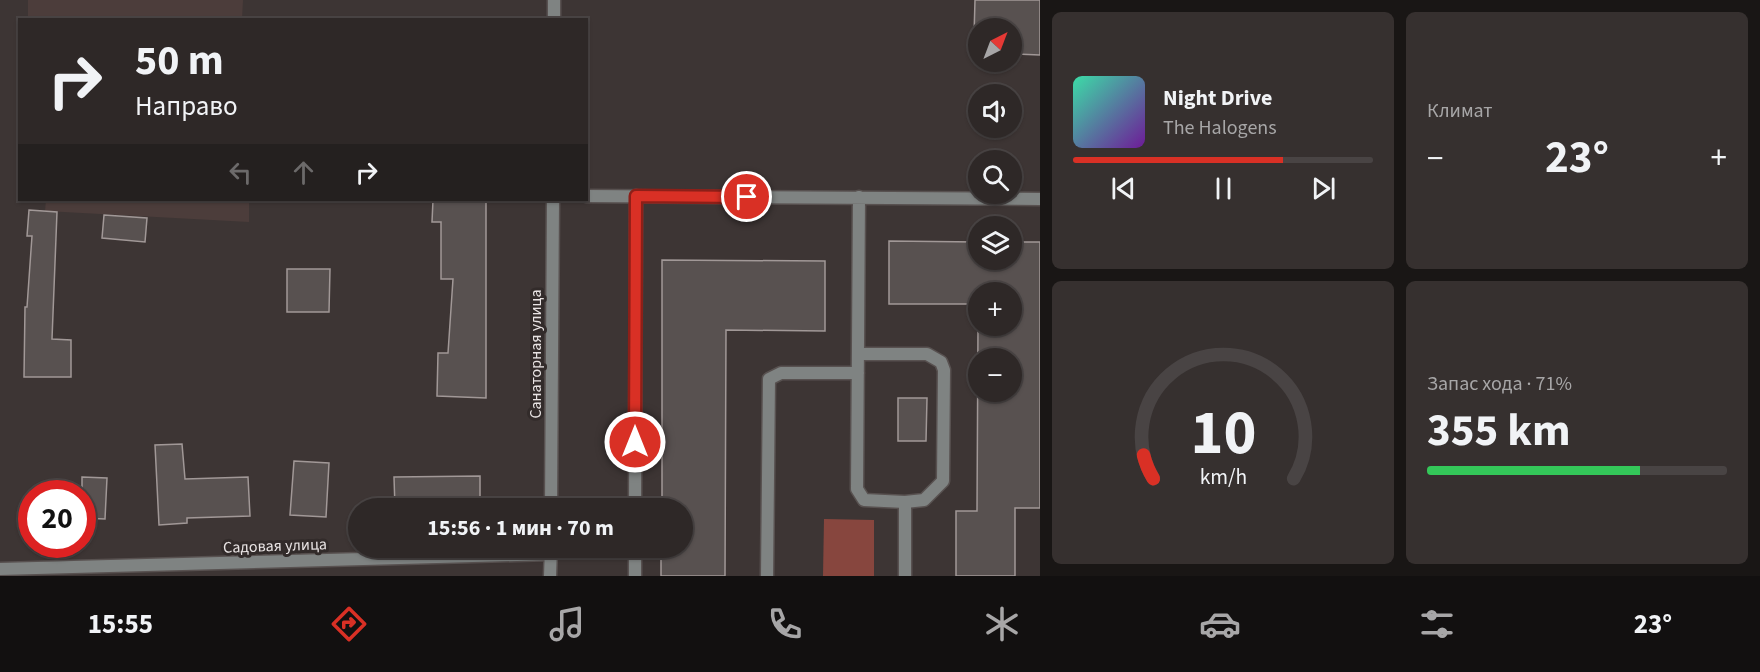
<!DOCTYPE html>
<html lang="ru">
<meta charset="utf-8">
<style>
body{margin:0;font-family:"Source Sans 3",sans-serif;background:#36302f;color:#f1f3f6;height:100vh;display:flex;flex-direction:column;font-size:22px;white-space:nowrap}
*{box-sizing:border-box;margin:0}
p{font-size:20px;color:#a7a6a7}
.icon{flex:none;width:33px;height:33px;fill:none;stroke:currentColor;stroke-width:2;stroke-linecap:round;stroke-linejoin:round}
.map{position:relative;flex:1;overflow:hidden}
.side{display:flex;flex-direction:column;gap:12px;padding:12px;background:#191615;width:720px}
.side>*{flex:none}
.hud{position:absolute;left:18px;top:18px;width:570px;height:183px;border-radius:0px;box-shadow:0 2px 4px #0004,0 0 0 2px #494444;background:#2e2827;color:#f1f3f6;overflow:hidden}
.needle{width:39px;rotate:42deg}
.controls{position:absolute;left:968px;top:18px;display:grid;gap:12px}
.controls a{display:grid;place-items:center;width:54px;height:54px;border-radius:50%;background:#2e2827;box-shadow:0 2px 4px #0004,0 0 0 2px #494444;font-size:30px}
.speed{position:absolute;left:18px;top:480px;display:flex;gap:12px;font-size:30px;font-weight:700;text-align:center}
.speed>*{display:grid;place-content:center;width:78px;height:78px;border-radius:50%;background:#2e2827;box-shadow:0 2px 4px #0004,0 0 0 2px #494444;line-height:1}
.speed .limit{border:9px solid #d22;background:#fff;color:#111}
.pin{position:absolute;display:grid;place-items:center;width:51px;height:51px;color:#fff;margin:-26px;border:3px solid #fff;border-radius:50%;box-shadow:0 2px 6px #0007}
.me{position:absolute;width:66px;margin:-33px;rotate:0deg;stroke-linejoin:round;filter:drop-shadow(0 0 4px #0008)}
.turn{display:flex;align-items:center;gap:21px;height:126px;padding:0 18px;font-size:27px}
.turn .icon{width:78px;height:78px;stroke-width:2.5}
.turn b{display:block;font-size:42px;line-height:51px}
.lanes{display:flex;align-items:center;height:57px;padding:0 18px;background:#0003;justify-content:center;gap:30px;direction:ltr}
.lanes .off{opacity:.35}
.big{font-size:45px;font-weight:700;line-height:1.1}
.side .tile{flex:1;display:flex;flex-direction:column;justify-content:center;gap:9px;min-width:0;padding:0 21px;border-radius:9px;background:#36302f}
.side .dial{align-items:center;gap:0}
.dial svg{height:156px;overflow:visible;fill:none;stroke:#494444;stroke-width:7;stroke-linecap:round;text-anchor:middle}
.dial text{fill:#f1f3f6;stroke:none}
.song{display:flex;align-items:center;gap:18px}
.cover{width:72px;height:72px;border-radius:9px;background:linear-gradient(135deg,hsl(160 70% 55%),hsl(280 70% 35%))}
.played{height:6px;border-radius:3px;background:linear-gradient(90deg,#d93025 70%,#494444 70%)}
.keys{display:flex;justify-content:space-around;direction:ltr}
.heat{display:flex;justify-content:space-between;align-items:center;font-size:33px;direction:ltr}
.charge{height:9px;border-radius:4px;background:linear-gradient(90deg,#34c759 71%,#494444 0)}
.side .tiles{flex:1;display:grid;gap:12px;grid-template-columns:repeat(2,1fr)}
.trip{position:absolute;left:348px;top:498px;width:345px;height:60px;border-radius:30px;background:#2e2827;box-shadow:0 2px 4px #0004,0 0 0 2px #494444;font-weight:700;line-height:60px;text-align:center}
.tab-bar{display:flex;height:96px;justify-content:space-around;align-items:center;background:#121010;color:#a7a6a7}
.tab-bar .icon{width:42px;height:42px}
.tab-bar .active{color:#d93025}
.tab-bar b{font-size:27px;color:#f1f3f6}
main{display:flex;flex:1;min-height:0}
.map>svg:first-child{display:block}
.built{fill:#4c3d3b}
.green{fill:#87463e}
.building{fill:#585150;stroke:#a19897;stroke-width:1.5;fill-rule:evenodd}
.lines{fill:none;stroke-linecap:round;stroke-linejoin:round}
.service-casing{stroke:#585150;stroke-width:15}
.minor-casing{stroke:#585150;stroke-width:15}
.service{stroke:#7f8382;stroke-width:12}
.minor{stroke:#7f8382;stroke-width:12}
.route-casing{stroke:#8d1f18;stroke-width:15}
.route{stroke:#d93025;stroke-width:10}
.labels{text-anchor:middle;stroke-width:6;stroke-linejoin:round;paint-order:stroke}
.street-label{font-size:16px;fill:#e8e3e3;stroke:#322b2a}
</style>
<main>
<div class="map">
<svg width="1040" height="576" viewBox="0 0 1040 576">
<rect width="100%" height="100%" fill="#3d3534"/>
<!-- built -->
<path class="built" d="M28,0H243L242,19H28Z
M46,200H249V222L45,211Z"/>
<!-- green -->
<path class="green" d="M824,519L874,520V576H823Z"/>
<!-- building -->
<path class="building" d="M975,0H1040V55L1015,54V37H1011V28H978V36H974Z
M433,200H486V398L437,396L438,353H448L453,279H441V222H432Z
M29,210L57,212L52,339L71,340V377H24L25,307H27L32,236H27Z
M104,215L147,218L145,242L102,238Z
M889,241L978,242V260H1011V242H1040V508H1015V576H956V511H977L978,326H1011V292H978V304H889ZM978,358H1011V392H978Z
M662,260L825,261V331L726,330L725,576H661V548H682V508H662Z
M287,269H330L329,312H287Z
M898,398H927L926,441H898Z
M182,444L185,479L248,477L250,516L187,518V523L159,525L155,445Z
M294,461L329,463L326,517L290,515Z
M480,476V508H395L394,477Z
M82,477L107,478L105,519L82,518Z"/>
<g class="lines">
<defs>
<path id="service" d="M586,196L1040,199
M859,197L857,489L864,500L905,502V576
M858,354H927L941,362L944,370L943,481L924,500L905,502
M635,508L636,196
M635,576V548
M767,576L769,379L781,373H858"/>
<path id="minor" d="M554,20V0
M551,508L553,200
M0,569L551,554
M550,576L551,548"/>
</defs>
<!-- service casing -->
<use href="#service" class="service-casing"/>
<!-- minor casing -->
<use href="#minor" class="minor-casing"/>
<!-- service -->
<use href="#service" class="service"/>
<!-- minor -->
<use href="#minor" class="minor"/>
</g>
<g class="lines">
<defs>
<path id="route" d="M635,442L636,196L747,197"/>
</defs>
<!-- route casing -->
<use href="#route" class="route-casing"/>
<!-- route -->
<use href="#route" class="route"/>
</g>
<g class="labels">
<!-- street labels -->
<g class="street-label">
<text transform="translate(535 354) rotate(-90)" y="6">Санаторная улица</text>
<text transform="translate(275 545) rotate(-2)" y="6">Садовая улица</text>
</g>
</g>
</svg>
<div class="controls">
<a><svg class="needle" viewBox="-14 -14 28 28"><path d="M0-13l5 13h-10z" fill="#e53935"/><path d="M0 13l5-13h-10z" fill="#a7a6a7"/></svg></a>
<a><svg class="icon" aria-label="sound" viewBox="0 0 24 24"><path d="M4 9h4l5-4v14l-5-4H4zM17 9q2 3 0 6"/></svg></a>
<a><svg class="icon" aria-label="search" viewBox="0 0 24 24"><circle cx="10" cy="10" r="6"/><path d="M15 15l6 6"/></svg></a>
<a><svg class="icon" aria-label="layers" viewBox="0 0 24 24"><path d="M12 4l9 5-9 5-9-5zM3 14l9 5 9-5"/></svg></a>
<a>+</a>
<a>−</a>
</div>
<div class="speed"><div class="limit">20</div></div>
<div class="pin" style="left:747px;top:197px;background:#d93025"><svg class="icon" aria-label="arrive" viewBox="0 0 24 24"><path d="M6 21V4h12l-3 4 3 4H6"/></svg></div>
<svg class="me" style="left:635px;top:442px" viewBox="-20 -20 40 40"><circle r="17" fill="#d93025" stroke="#fff" stroke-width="3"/><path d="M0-11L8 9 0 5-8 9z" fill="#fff"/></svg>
<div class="trip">15:56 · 1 мин · 70 m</div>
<div class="hud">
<div class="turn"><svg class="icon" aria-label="right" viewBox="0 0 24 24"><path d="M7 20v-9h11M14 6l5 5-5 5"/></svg><div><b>50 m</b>Направо</div></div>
<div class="lanes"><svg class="icon off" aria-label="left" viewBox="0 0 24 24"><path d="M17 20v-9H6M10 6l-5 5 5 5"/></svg><svg class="icon off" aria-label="ahead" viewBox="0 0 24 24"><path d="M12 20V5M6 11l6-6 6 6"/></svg><svg class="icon" aria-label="right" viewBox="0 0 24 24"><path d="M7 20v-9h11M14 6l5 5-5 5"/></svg></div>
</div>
</div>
<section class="side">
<div class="tiles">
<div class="tile">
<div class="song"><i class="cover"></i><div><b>Night Drive</b><p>The Halogens</p></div></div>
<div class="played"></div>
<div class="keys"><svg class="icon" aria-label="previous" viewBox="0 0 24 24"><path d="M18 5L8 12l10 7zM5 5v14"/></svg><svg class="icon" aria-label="pause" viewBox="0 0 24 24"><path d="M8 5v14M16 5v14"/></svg><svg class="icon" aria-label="next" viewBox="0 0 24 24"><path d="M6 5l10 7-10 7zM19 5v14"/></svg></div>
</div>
<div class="tile"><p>Климат</p>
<div class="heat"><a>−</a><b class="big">23°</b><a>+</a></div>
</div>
<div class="tile dial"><svg viewBox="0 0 100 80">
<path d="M14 69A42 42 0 1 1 86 69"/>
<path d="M14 69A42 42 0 0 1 9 57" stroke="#d93025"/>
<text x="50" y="56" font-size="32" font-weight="700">10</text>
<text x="50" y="72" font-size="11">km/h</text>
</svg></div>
<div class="tile"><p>Запас хода · 71%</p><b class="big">355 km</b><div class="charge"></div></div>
</div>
</section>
</main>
<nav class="tab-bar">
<b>15:55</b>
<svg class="icon active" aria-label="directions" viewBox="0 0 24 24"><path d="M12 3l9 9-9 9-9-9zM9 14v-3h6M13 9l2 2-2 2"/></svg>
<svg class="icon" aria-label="music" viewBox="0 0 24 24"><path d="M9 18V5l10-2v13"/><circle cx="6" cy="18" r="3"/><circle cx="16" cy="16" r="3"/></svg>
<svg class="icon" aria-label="phone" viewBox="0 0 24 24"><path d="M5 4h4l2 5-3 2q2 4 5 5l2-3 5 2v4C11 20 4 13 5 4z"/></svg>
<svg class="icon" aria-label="climate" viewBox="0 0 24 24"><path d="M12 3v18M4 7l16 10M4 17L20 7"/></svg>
<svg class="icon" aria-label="car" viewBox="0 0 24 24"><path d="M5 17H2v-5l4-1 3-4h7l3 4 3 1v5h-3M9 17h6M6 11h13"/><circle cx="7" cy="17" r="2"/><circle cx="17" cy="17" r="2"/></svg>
<svg class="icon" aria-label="filters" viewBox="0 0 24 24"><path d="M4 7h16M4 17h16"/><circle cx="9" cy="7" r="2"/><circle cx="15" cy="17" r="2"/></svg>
<b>23°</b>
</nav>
